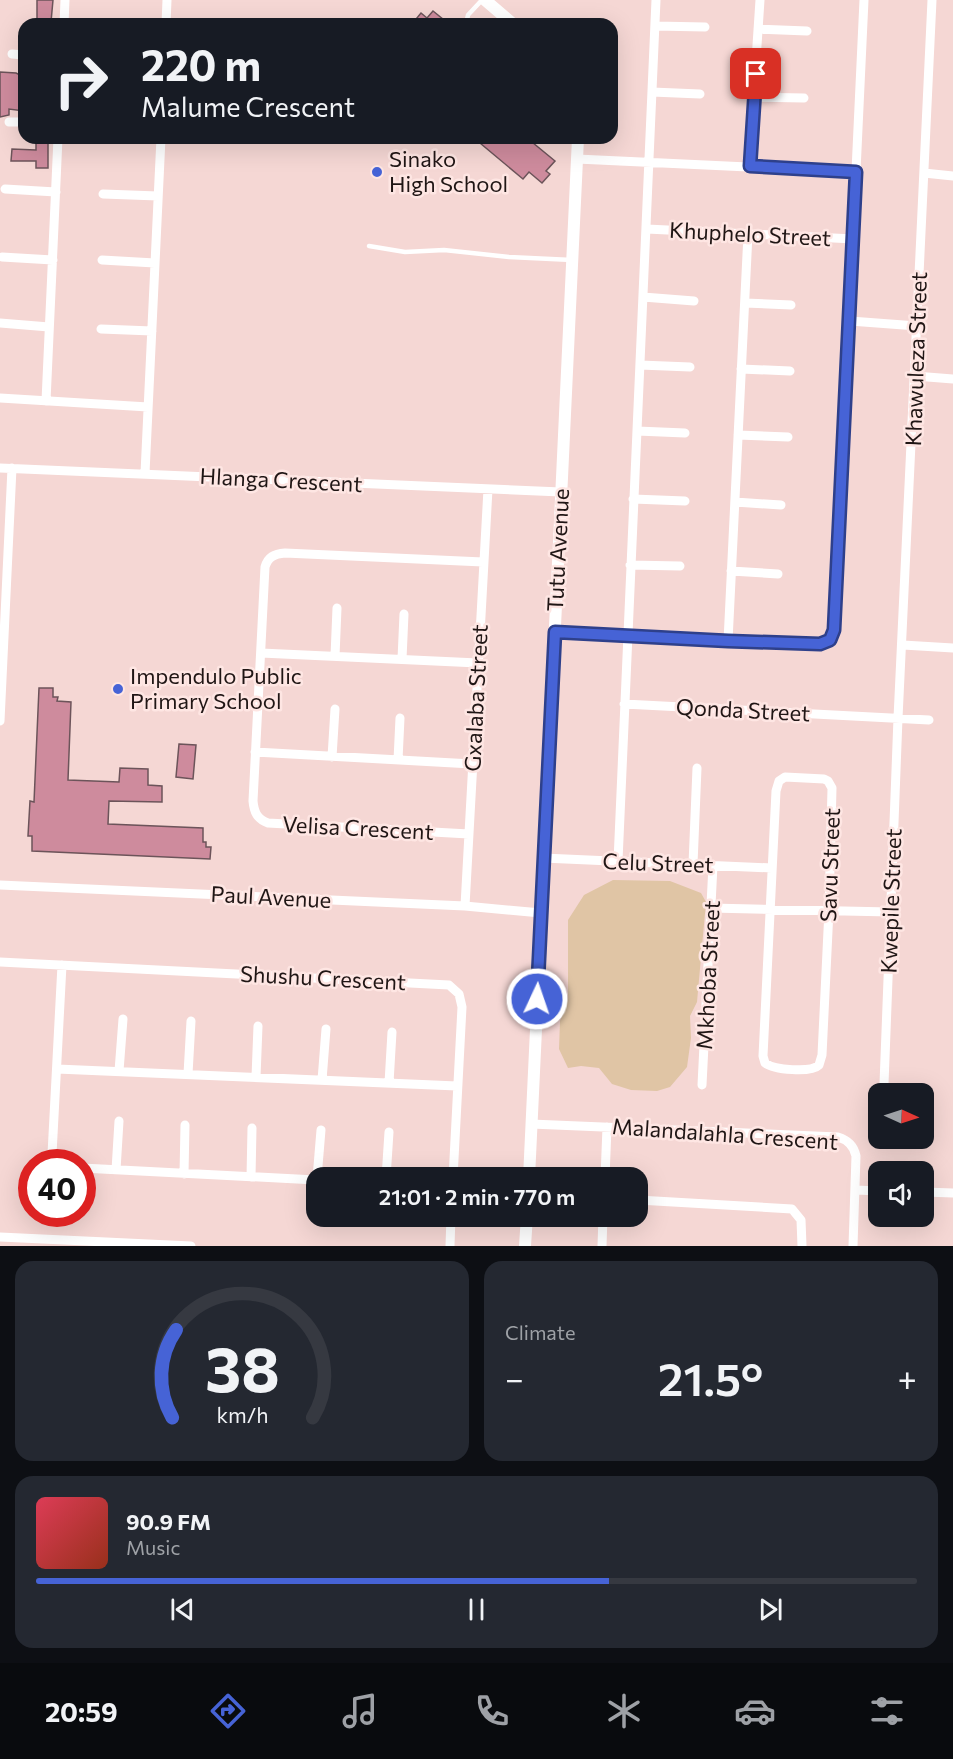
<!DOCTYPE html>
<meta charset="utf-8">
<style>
body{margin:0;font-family:Commissioner,sans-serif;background:#242831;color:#f1f3f6;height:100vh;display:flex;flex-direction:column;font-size:22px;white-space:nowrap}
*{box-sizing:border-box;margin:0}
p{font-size:20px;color:#9ea1a6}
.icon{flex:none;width:33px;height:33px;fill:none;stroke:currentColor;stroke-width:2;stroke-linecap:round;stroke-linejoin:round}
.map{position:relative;height:1246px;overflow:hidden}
.details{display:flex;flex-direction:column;gap:15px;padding:15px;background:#0d0f14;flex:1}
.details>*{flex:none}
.top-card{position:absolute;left:18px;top:18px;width:600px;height:126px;border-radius:18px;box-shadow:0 6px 24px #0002;background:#171b24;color:#f1f3f6;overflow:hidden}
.needle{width:39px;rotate:93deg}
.controls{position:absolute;left:868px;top:1083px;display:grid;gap:12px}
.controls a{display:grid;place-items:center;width:66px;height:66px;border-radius:12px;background:#171b24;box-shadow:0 6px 24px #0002;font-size:30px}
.speed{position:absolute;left:18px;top:1149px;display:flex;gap:12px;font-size:30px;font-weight:700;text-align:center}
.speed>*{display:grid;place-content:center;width:78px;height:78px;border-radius:50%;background:#171b24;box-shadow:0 6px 24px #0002;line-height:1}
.speed .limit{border:9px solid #d22;background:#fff;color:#111}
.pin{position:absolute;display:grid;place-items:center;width:51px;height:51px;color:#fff;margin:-26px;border-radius:12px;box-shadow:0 3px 9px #0006}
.me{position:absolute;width:66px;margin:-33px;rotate:3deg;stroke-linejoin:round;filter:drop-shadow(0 0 4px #0008)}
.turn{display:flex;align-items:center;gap:21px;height:126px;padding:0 24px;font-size:27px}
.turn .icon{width:78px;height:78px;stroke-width:2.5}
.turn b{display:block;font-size:42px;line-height:51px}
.big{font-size:45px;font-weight:600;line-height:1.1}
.details .widget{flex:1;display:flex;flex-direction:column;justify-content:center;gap:9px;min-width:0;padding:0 21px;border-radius:18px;background:#242831}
.details .dial{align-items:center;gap:0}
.dial svg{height:156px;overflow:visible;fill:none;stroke:#363941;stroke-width:7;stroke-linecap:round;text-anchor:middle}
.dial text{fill:#f1f3f6;stroke:none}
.song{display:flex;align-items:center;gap:18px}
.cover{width:72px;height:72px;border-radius:9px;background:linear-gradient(135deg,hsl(350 70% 55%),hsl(10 70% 35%))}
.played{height:6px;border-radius:3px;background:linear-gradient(90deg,#4663d6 65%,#363941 65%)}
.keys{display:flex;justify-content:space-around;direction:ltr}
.heat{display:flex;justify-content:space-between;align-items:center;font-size:33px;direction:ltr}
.details .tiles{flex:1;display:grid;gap:15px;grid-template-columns:1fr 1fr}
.widget:last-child{grid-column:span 2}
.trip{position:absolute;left:306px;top:1167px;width:342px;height:60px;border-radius:18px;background:#171b24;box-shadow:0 6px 24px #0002;font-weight:600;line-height:60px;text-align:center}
.tab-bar{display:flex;height:96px;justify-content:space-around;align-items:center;background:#090b0e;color:#9ea1a6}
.tab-bar .icon{width:42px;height:42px}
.tab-bar .on{color:#4663d6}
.tab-bar b{font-size:27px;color:#f1f3f6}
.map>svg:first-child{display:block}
.green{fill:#e0c5a5}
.building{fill:#ce8b9d;stroke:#6c545a;stroke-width:1.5}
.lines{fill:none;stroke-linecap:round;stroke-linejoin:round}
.lane{stroke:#fff;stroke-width:4.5}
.street{stroke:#fff;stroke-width:9}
.secondary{stroke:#fff;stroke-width:12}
.route-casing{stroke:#2e408b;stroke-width:15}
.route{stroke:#4663d6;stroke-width:10}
.poi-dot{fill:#4663d6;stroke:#fee6e3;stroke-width:2}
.labels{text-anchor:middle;stroke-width:5;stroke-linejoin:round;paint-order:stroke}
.poi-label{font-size:22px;fill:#201615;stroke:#fee6e3;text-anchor:start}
.street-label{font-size:22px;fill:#201615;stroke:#fee6e3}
</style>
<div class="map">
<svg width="953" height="1246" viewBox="0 0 953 1246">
<rect width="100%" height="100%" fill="#f5d7d4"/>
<!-- green -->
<path class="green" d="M613,880L670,881L701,893L706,902L697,1002L690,1016L691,1038L687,1067L670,1087L657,1091L631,1090L612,1084L599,1068L581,1066L568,1068L559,1049L560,1021L568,998V920L584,895Z"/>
<!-- building -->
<path class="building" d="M37,0H53L51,22H37Z
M433,11L449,24H412L421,13L427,18Z
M0,72L16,73L24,77V111L9,109V115L0,117Z
M474,138H527L555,161L546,171L550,174L542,183L529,172L523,179Z
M36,141L48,142V168H36V161H11L12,149L36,150Z
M39,688H53V697H58L57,701L71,702L68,780L119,782L120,768L148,769V785L162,786V802L109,801L108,824L203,828V842H206V847H211L210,859L32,851V836H28L30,801L34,802Z
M179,744L196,745L193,779L176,777Z"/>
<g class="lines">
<!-- lane -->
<path class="lane" d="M466,24L468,15L482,0
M369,246L405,252L444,250L509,257L572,260"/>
<!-- street -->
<path class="street" d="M64,24L65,0
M166,24L167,0
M655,26L705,27
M758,29L807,31
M12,54L24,55
M652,92L700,94
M755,97L804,98
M9,122H24
M577,159L856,172
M749,166L760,0
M924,173L953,176
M5,189L56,192
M103,194L158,196
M647,229L854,239
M2,257L53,260
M102,260L155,263
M643,297L694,301
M745,303L791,305
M850,321L917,326
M0,323L49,327
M101,329L152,331
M640,365L690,367
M741,369L790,371
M915,376L953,379
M0,398L148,407
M46,401L58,138
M637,431L685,433
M738,435L788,437
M0,468L561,492
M145,473L161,138
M633,499L685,501
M735,502L781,505
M630,565L680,566
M731,571L778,574
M554,632L728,641L820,644C833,641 833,632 835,620L864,0
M728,641L748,234
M903,645L953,648
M261,653L478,663
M335,656L337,608
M402,659L404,614
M624,704L929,720
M0,721L12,468
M255,752L472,764
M332,757L335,709
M398,760L400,718
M785,777L824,779L828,781L832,788L829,910L822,1055L819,1065C811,1073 774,1070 765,1063L763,1056L776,791L779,781Z
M469,834L268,823C257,819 254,812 253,801L265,567C268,557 274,554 285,553L483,562
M543,858L772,868
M618,861L656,0
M693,864L697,768
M0,885L465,906L541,913
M465,906L488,489
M711,908L891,912
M0,962L449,985L459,994L462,1007L453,1178
M57,1069L457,1086
M119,1071L123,1019
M188,1074L191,1021
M256,1077L258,1026
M322,1080L326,1029
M389,1083L392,1032
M884,1084L898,718L932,0
M702,1085L713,865
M531,1124L838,1137C848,1140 854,1146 856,1156L853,1246
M57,1162L52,1154L62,965
M82,1168L316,1180
M116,1170L119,1121
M184,1174L185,1125
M251,1177L252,1128
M317,1178L321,1130
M386,1178L389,1132
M605,1178L607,1127
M856,1190L879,1191
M924,1192L953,1193
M638,1200L792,1209L801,1220L802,1246
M0,1237L191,1246
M450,1246L451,1216
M602,1246L603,1216"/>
<!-- secondary -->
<path class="secondary" d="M485,0L513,24
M529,1178L578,138
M525,1246L527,1216"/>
</g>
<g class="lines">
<defs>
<path id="route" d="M537,999L555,632L728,641L820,644L830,640L834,630L856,172L750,166L756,74"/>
</defs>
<!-- route casing -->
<use href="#route" class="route-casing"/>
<!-- route -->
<use href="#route" class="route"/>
</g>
<!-- markers -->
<g class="poi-dot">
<circle cx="377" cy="172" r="6"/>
<circle cx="118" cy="689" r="6"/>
</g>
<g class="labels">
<!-- poi labels -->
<g class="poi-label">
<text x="389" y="167">Sinako<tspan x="389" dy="25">High School</tspan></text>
<text x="130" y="684">Impendulo Public<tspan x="130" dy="25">Primary School</tspan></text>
</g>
<!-- street labels -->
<g class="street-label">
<text transform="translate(750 234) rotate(3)" y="8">Khuphelo Street</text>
<text transform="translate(916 359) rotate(-88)" y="8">Khawuleza Street</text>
<text transform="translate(281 480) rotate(3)" y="8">Hlanga Crescent</text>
<text transform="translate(558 550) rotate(-87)" y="8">Tutu Avenue</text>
<text transform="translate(476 698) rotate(-87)" y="8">Gxalaba Street</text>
<text transform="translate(743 710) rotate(3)" y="8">Qonda Street</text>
<text transform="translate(358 828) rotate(3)" y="8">Velisa Crescent</text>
<text transform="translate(658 863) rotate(2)" y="8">Celu Street</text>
<text transform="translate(830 865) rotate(-88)" y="8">Savu Street</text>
<text transform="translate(271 897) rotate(3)" y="8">Paul Avenue</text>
<text transform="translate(891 901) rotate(-88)" y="8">Kwepile Street</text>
<text transform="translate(708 975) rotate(-87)" y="8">Mkhoba Street</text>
<text transform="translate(323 978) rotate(3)" y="8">Shushu Crescent</text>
<text transform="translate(725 1134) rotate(4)" y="8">Malandalahla Crescent</text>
</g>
</g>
</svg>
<div class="controls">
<a><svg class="needle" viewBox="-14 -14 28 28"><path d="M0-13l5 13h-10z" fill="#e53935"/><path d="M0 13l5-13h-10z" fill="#9ea1a6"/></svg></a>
<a><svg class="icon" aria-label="sound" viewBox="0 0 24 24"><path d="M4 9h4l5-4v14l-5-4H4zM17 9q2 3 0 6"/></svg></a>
</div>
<div class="speed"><div class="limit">40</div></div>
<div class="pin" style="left:756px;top:74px;background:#d93025"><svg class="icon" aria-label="arrive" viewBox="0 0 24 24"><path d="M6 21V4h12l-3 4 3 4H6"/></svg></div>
<svg class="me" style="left:537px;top:999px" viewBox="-20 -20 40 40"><circle r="17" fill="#4663d6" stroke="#fff" stroke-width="3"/><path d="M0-11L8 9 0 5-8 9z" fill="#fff"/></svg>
<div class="trip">21:01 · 2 min · 770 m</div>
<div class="top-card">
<div class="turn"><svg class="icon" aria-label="right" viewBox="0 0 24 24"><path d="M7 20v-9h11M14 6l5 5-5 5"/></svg><div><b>220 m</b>Malume Crescent</div></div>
</div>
</div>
<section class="details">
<div class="tiles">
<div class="widget dial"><svg viewBox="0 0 100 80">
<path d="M14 69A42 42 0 1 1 86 69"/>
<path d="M14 69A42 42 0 0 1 16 24" stroke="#4663d6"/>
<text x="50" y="56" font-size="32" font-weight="700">38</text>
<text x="50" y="72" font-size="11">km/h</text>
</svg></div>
<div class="widget"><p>Climate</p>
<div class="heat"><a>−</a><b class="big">21.5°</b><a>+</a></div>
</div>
<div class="widget">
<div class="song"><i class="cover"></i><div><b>90.9 FM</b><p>Music</p></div></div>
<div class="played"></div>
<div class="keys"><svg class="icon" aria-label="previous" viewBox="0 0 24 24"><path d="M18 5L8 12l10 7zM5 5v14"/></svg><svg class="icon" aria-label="pause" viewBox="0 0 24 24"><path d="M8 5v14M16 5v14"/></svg><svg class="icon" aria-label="next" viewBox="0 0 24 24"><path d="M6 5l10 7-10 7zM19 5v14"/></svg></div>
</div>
</div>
</section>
<nav class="tab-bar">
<b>20:59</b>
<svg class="icon on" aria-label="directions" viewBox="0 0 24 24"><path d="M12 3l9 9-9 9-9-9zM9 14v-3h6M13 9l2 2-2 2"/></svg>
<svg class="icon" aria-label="music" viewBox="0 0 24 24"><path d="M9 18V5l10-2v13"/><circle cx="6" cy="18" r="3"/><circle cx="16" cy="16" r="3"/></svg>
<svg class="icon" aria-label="phone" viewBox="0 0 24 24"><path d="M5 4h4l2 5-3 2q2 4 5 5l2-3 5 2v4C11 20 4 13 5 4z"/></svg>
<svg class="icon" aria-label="climate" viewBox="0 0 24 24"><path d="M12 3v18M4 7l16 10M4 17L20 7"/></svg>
<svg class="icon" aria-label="car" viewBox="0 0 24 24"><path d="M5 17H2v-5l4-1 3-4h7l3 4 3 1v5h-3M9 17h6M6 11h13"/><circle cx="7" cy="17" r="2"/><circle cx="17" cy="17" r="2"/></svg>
<svg class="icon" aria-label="filters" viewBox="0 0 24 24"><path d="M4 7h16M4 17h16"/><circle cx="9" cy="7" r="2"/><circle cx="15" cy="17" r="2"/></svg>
</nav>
